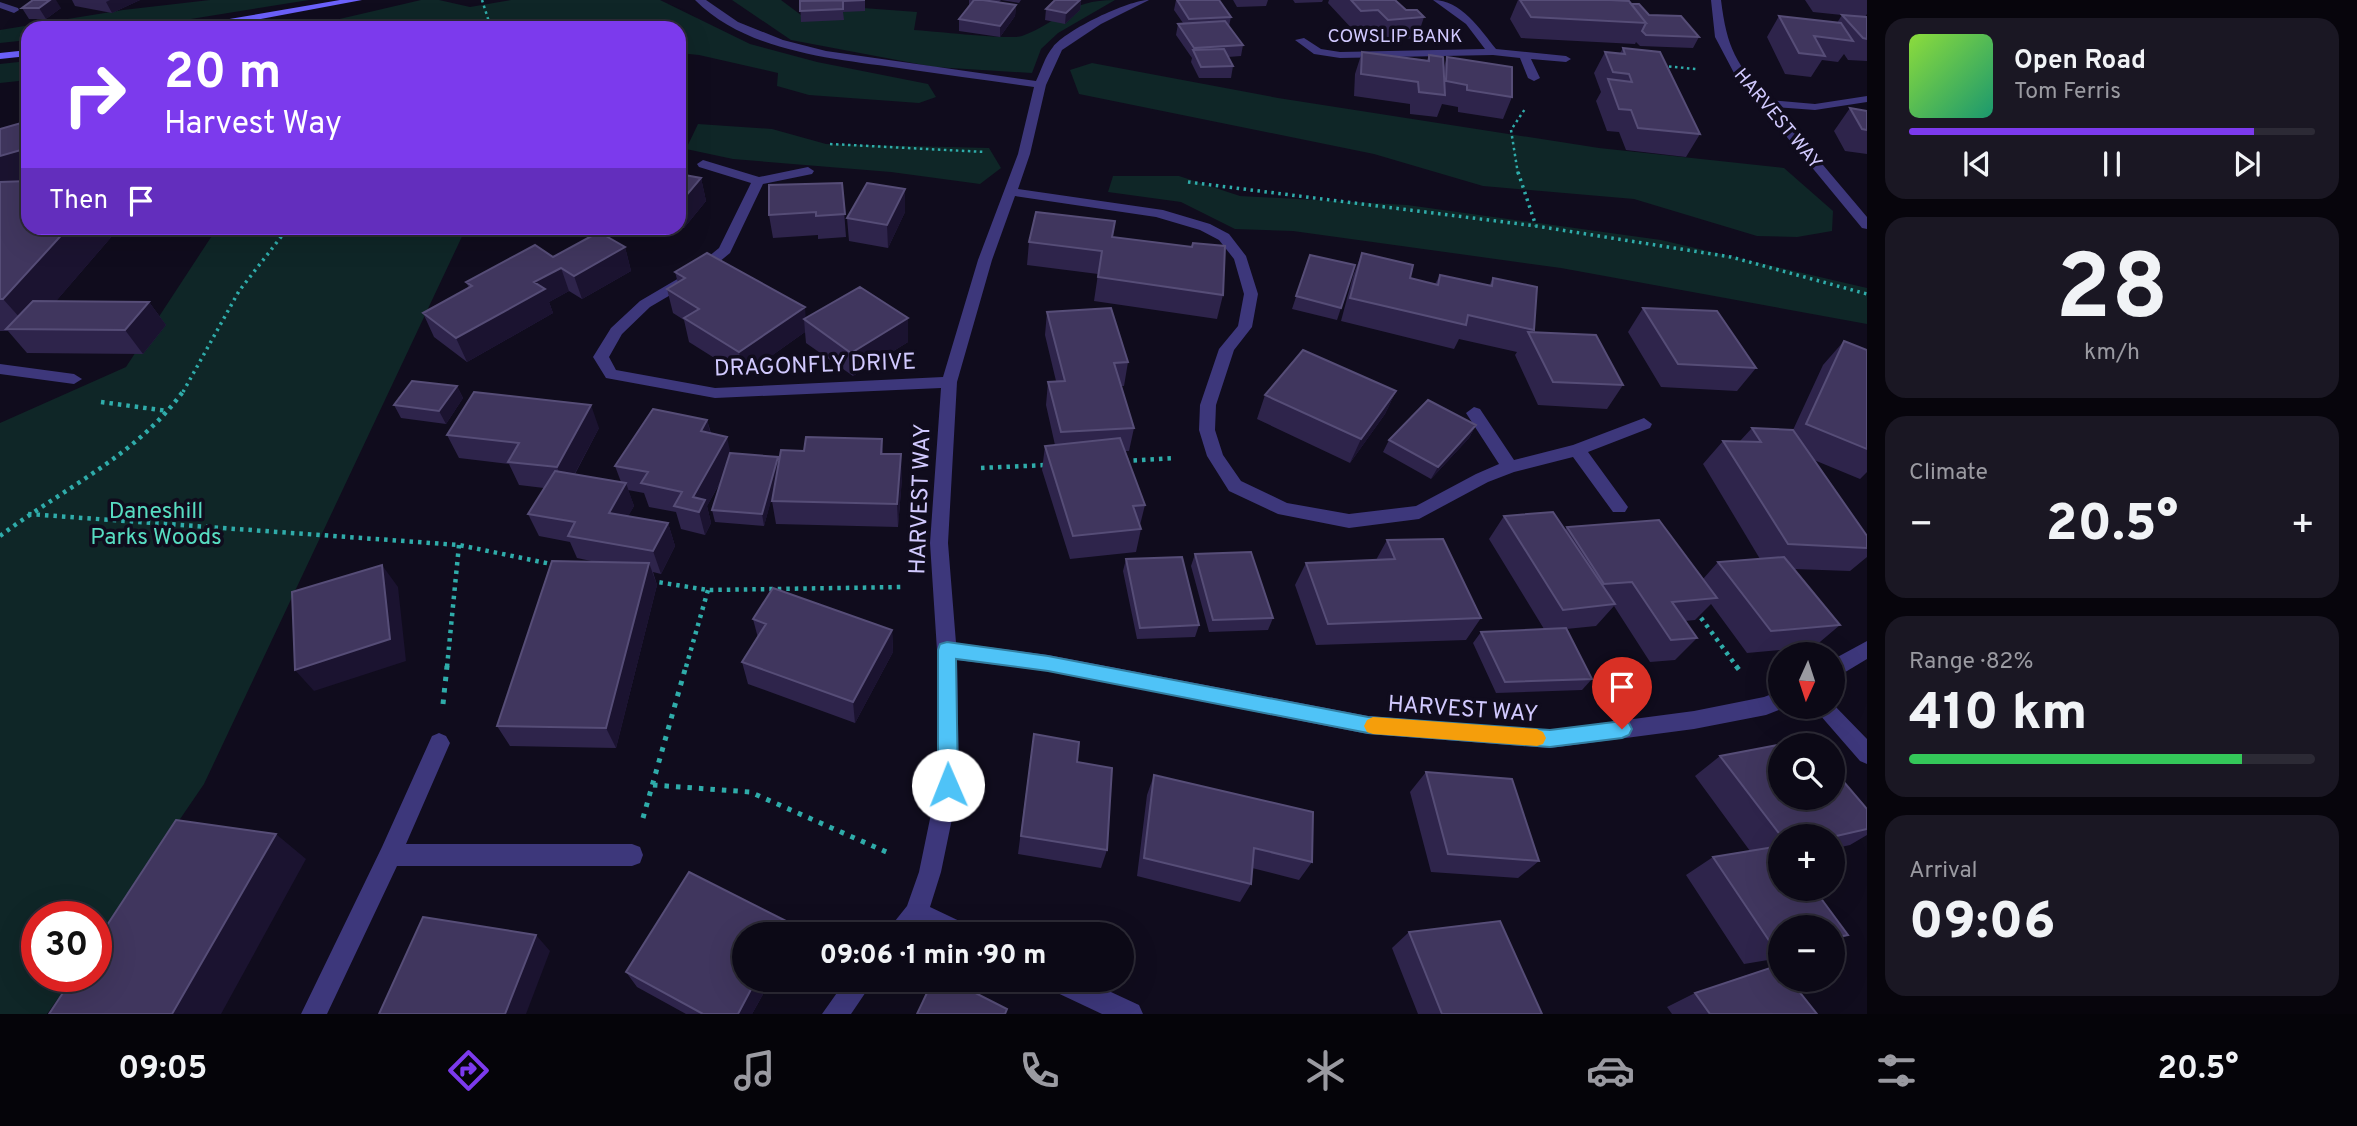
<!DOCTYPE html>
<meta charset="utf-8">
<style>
body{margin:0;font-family:Overpass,sans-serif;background:#1a1723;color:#f1f3f6;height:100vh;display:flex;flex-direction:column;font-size:26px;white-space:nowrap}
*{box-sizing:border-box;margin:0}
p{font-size:23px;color:#9a9aa1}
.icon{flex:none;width:38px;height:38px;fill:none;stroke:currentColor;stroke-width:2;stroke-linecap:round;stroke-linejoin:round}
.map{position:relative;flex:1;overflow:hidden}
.panel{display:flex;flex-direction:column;gap:18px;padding:18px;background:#07050c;width:490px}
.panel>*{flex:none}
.guide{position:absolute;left:21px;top:21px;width:665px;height:214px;border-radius:21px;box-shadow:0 7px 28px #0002,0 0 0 2px #2c2a35;background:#7c3aed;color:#fff;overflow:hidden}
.needle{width:46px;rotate:183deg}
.buttons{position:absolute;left:1768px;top:642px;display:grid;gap:14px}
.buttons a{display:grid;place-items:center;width:77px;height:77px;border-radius:50%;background:#0c0916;box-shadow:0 7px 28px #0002,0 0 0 2px #2c2a35;font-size:35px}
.speed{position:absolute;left:21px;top:901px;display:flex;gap:14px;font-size:35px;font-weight:700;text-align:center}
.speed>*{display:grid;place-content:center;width:91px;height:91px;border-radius:50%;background:#0c0916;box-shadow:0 7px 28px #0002,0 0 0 2px #2c2a35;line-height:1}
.speed .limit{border:10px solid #d22;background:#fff;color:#111}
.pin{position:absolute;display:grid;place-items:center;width:60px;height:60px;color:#fff;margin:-72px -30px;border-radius:50% 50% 50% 0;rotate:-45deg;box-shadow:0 0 7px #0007}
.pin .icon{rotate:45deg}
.me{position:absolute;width:77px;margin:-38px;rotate:359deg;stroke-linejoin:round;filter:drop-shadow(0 0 5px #0008)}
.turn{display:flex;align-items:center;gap:24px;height:147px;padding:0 28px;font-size:32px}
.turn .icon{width:91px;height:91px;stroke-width:2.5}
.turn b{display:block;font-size:49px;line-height:60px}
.then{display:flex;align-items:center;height:66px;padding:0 28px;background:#0003;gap:14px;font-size:26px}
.big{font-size:52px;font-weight:800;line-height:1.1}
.panel .card{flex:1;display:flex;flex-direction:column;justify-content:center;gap:10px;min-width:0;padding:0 24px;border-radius:21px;background:#1a1723}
.panel .dial{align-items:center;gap:0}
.dial b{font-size:91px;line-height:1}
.song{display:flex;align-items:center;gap:21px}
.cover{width:84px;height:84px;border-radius:10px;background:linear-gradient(135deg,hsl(90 70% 55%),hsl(160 70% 35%))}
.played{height:7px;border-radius:4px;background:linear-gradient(90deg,#7c3aed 85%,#2c2a35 85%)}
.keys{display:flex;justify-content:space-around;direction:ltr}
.heat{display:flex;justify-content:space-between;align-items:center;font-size:38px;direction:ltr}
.charge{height:10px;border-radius:5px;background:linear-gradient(90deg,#34c759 82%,#2c2a35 0)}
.trip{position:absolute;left:732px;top:922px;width:402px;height:70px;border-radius:35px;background:#0c0916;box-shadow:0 7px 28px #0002,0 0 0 2px #2c2a35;font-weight:800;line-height:70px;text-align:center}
.tabs{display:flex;height:112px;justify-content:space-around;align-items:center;background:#050409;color:#9a9aa1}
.tabs .icon{width:49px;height:49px}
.tabs .on{color:#7c3aed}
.tabs b{font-size:32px;color:#f1f3f6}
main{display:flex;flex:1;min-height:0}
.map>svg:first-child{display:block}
.green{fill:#0f2627}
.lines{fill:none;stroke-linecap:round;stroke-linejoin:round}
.path-far3{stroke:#2facaa;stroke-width:2.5;stroke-dasharray:2.5 3.5;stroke-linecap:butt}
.path-far2{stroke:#2facaa;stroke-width:3.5;stroke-dasharray:2.5 4.5;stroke-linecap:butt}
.path-far1{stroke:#2facaa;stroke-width:4.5;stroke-dasharray:3.5 5;stroke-linecap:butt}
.path{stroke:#2facaa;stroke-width:5;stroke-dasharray:4.5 7;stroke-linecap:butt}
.lane{fill:#3d377b;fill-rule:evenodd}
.street{fill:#3d377b;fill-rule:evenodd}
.secondary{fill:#6c61fc;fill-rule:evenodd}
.wall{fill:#2e244b}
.shaded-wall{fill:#1b1330}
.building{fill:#40365e;stroke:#564d77;stroke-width:2}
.route{fill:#4fc3f7;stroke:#337fa1;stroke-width:2}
.slow{fill:#f59e0b}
.labels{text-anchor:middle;stroke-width:7;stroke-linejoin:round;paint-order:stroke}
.far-street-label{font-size:19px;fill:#d1c9fe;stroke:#100c1d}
.street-label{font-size:23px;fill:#d1c9fe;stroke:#100c1d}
.park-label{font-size:23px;fill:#57dcc1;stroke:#100c1d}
</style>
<main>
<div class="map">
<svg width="1867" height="1014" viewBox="0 0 1867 1014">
<rect width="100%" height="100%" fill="#100c1d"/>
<!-- green -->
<path class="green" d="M210,0H309L135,28H28V40L0,43V30L123,10Z
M421,0H439L470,7L511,0H660L750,44L817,62L928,84L936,97L919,103L809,95L777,86L778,73L699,55L679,53V28H316L331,21Z
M732,0H781L801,15H828L863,8L917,12L914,30C933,31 1009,40 1022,36C1060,22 1067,0 1115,0L1058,33L1041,49L1032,73L934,67L791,40Z
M28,61V80L0,83V64Z
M1092,63L1278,98L1599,148L1784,168L1833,211L1832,231L1797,237L1757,236L1634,199L1483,186L1374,154L1079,94L1070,70Z
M698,124L772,129L826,144L989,148L1001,168L980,184L891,172L733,159L686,149Z
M1113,176H1179L1240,196L1407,205L1661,240L1867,288V324L1561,268L1293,231L1235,229L1181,202L1108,192Z
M217,228H466L204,784L96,942V917H37V976L73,977L47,1014H0V423L126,367Z"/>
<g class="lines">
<!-- path-far3 -->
<path class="path-far3" d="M482,0L491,28
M1663,66L1696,69
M830,144L985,152
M1518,174L1511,130L1525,109"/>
<!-- path-far2 -->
<path class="path-far2" d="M1518,172L1536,226
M1188,182L1536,226L1731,257L1867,294
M183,392L239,291L288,228"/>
<!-- path-far1 -->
<path class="path-far1" d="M101,402L168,411
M1125,461L1175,458
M981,468L1046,465
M28,514L459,545L556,565
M0,536C62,489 138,455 184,390
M651,581L708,590L904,587
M1696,611L1737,667
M447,667L459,545
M686,667L708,590"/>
<!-- path -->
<path class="path" d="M1736,666L1740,671
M443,704L447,666
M653,785L750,792L891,854
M643,818L686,666"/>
<!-- lane -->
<path class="lane" d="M0,364L74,374L82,379L74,384L0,374Z"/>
<!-- street -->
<path class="street" d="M695,0H706L738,22L783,40L826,51L1036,81C1041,71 1045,56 1053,47C1066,30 1128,0 1149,0L1101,24L1062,50L1046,85L1030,154L1018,189L1163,210L1210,224L1229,234L1246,256L1258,294L1252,327L1234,350L1216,405L1215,430L1223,455L1241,481L1287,503L1349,514L1416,506L1476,474L1499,464L1466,413L1474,407L1480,409L1514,460L1573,445L1644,418L1652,424L1650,428L1588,452L1628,507L1625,512H1613L1573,457L1514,472L1488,482L1419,519L1349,528L1278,514L1229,491L1207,456L1199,430L1200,405L1219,349L1238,326L1244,294L1234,259L1219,240L1200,230L1156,217L1015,196L992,260L957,382L948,543L956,643L1048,655L1368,716L1550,730L1694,711L1764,697L1780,691V707H1786L1766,715L1694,729L1550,748L1368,734L1048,671L957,660L959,785L941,872L930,907L970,926L974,934H936L920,927L914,934H887L891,926L907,906L919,872L937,785V650L930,543L941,388L715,398L606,378L593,357L611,328L640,301L691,271L719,248L751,183L699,167L697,164L703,160L759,177L808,167L814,171L812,174L763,184L730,253L701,277L650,307L622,334L609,357L616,370L715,388L943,377L978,260L1018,154L1034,87C991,81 949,75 906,69C836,59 748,53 695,0Z
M1433,0C1461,0 1480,29 1496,49L1566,56L1571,59L1566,62L1531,59L1540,78L1534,81L1528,78L1520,58L1493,55L1340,58L1314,54L1295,40L1304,38L1321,49L1340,52L1485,49L1466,24Z
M1711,0H1721C1727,49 1736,63 1768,100L1815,104L1867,96V102L1815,110L1774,107L1867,217V229L1862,228L1734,73L1715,37Z
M0,2L18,8L19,10L14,13L0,8Z
M1867,641V659L1832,680V660Z
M1832,703L1867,739V764L1860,761L1813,707H1832Z
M439,733L446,736L450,743L406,844H632L640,847L643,855L640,863L632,866H397L327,1014H301L382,847L432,736Z
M846,980H874L851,1014H822Z
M1046,980H1085L1139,1005L1143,1014H1102L1049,989Z"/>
<!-- secondary -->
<path class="secondary" d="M340,0H362L212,28H189L194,25Z
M28,50V56L0,59V53Z"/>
</g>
<!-- wall -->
<path class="wall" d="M72,0H140L112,13L75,6Z
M865,0V11L843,12L844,20L801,22L800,1Z
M969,0H1021L1019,3L1001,0L999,2L1016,5L1015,16L1000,37L959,31V19L970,5H969Z
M1055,0H1081L1080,10L1065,24L1045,20L1046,9Z
M1176,0H1219L1231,17L1229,26L1243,45L1241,56L1228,57L1233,66L1231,78H1199L1191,62L1192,58L1176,35L1178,24L1183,23L1174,10Z
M1233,0H1268L1266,6L1237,7Z
M1293,0H1323L1322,2L1295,3Z
M1329,0H1395L1406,10L1424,17L1417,38L1381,41L1371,31L1355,32L1328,3Z
M1518,0H1610L1631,4L1649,15L1699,37L1693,48L1640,46L1636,42L1635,44L1521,38L1510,19Z
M1805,0H1867V14L1865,17H1867V61L1848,60L1844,54L1838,62L1822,60L1811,77L1785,74L1767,37L1779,16L1837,23L1842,15L1813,12Z
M22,8H61L46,19H29Z
M1623,48L1700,134L1686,157L1626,150L1619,132L1607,131L1596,101L1601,92L1594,73L1605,52L1620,53Z
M1362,52L1427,60L1429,55L1444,67L1447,57L1512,97L1503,119L1458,112V107L1442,104L1437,117L1410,114V104L1354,96L1355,74Z
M1850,108L1867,111V154L1845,151L1834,131Z
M0,129L28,228H119L56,301L149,302L166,325L143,354L27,353L8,331H0Z
M679,174L701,178L706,201L684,228L679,227Z
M842,183L846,237L818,239V235L773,238L769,215Z
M905,212L888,248L849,241L847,218Z
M1112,237L1223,295L1217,319L1094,301L1098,274L1027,265L1029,242Z
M625,247L631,271L582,299L569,291L549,302L553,313L467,362L434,337L423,313L469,288L466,282L553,257Z
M1362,253L1410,278L1435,284L1440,275L1489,286L1493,278L1534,330L1533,332L1623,385L1607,409L1538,405L1515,355L1517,352L1459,339L1454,349L1341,321L1353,276Z
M1310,255L1341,308L1337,320L1292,309Z
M675,272L806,318L908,342L853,376L806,343L805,332L743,376L689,342L684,320L673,313L667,289L678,283Z
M1643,308L1756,368L1737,391L1661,387L1628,332Z
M1047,312L1128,362L1124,386H1121L1134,428L1129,451H1125L1145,505L1140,525L1141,529L1136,552L1070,559L1042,470L1045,446L1055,445L1046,405L1048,382L1056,381L1045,335Z
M1844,341L1867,350V472L1860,479L1814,460L1867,536V557L1850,571L1794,569L1840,625L1814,647L1747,653L1711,604L1695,620L1685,621L1697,638L1675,660L1650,662L1614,606L1596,626L1566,629L1592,679L1582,690L1496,693L1473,643L1481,632L1544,629L1489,539L1504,516L1565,530L1567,527L1703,579L1718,562L1760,559L1703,464L1723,441H1740L1752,428L1793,430L1823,365Z
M457,386L463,398L446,424L401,418L394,405Z
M1396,391L1385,414L1350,463L1257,419L1265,395Z
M707,420L711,433L730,453L779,463L804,451L882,439L883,454L902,478L898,527L776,524L772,501L773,492L764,526L715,522L712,510L721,481L707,506L711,523L705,535L681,529L676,512L649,507L644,493L628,490L634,506L628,516L668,523L675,546L661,574L653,572L657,585L616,748L510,746L497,726L596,562L577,558L570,542L539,536L528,514L544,488L519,485L509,464L459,458L447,435L599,428L575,474L621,482L615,466Z
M1476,425L1469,438L1431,479L1383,452L1389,440Z
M1387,540L1481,618L1466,640L1316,645L1295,585L1306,563L1376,560Z
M1195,554L1273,618L1268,630L1209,632L1191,566Z
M1126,559L1199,625L1195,637L1137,639L1123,571Z
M753,619L892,630L893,652L855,723L748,684L742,662L758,638Z
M1031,754L1077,762L1107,850L1101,868L1018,854Z
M1720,756L1867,809V835L1850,845L1832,849V836H1780V889L1848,935L1832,943V928H1780V958L1744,964L1686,875L1713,857L1750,851L1695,776Z
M1426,772L1539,861L1518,878L1431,872L1410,792Z
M1154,775L1312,862L1299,880L1252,868L1251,884L1240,902L1137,876L1147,795Z
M1409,932L1542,1014H1418L1392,948Z
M626,972L771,980L752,1014H686L637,987Z
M1695,993L1817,1014H1672L1667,1007Z"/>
<!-- shaded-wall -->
<path class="shaded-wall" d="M50,0H56L61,8L46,19L39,8Z
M110,0H140L112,13L106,2Z
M1080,0H1081L1080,10L1065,24L1066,13Z
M1016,5L1015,16L1000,37V26Z
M28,148V186L0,194V156Z
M701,178L706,201L684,228L679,204Z
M905,189V212L888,248L887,225Z
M68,228H119L32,329H30L3,299Z
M625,247L631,271L582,299L574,276Z
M561,268L569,291L549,302L553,313L467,362L456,338L534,282Z
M149,302L166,325L143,354L125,330Z
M805,307L806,321L804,319L805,332L743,376L739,352Z
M908,318V342L853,376L851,353Z
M457,386L463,398L446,424L439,411Z
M1396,391L1385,414L1350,463L1361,439Z
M591,405L599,428L566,490L557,467Z
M707,420L713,444L701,431Z
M1476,425L1469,438L1431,479L1438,467Z
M727,437L732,460L707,506L711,523L705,535L699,512L693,497Z
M901,454L902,478L898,527L897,504Z
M778,457L780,469L764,526L762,514Z
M626,483L634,506L617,536L609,513Z
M668,523L675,546L661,574L653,551Z
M649,563L657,585L616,748L606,728Z
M382,565L398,587L406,661L314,691L295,670Z
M892,630L893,652L855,723L853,702Z
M276,834L306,859L221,1014H172Z
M788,922L792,934H781Z
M536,935L550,951L526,1014H505Z
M756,980H771L752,1014H738Z"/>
<!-- building -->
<path class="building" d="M33,0H50L39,8H22Z
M865,0L843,1V9L800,11V1Z
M974,0H983L1016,5L1000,26L959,19Z
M1055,0H1080L1066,13L1046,9Z
M1177,0H1219L1231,17L1189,19Z
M1351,0H1395L1406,10H1417L1424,17L1388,20L1378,10L1361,11Z
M1520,0H1610L1629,1L1646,23L1531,17Z
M1631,4H1639L1649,15L1681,16L1699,37L1646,35L1642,31L1646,23Z
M1842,15L1867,17V39L1863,38Z
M1779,16L1841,23L1853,41L1814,36L1825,56L1799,53Z
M1225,21L1243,45L1194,48L1178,24Z
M1623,48L1660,52L1700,134L1638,128L1631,110L1619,109L1608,79L1632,82L1629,74L1613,72L1605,52L1625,54Z
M1224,49L1233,66L1201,67L1193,50Z
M1362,52L1429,61V55L1443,57L1445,95L1419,92L1418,82L1361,74Z
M1447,57L1512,67V97L1467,90V85L1446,81Z
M1850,108L1867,111V130L1862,129Z
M28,121V148L0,156V129Z
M679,174L701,178L679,204Z
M28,181V228H68L3,299H0V182Z
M842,183L845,214L816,216V212L769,215V185Z
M867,183L905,189L887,225L847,218Z
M1036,212L1115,221L1112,237L1192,247L1193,243L1225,246L1223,295L1098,277L1102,251L1029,242Z
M599,232L625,247L574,276L561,268L534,282L545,289L456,338L423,313L472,286L466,282L535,245L553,257Z
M707,253L805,307L739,352L684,318L699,309L667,289L685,278L675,272Z
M1362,253L1413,265L1410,278L1438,285L1440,275L1492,286L1493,278L1537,287L1534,330L1468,315L1466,325L1350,298Z
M1310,255L1355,265L1341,308L1296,296Z
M860,287L908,318L851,353L804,319Z
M33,301L149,302L125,330L6,329Z
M1111,308L1128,362L1114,363L1134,428L1061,432L1048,382L1065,381L1047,312Z
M1643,308L1717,311L1756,368L1678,364Z
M1528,332L1596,335L1623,385L1553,382Z
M1844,341L1867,350V449L1806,424Z
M1303,350L1396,391L1361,439L1265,395Z
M412,381L457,386L439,411L394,405Z
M474,392L591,405L557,467L508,462L519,443L447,435Z
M1428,400L1476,425L1438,467L1389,440Z
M653,409L707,420L701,431L727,437L693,497L705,500L699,512L674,506L682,492L641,483L648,472L615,466Z
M1752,428L1793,430L1867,536V548L1788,544L1723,441L1761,442Z
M806,437L882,439L881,454H901L897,504L772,501L781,450L804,451Z
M1120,438L1145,505L1133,506L1141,529L1073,536L1045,446Z
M730,453L778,457L762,514L712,510Z
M555,471L626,483L609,513L668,523L653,551L568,536L575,522L528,514Z
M1553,512L1615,604L1563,610L1504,516Z
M1659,520L1717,598L1672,602L1697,638L1671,640L1632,582L1604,584L1567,527Z
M1443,539L1481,618L1328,624L1306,563L1395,559L1387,540Z
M1251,552L1273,618L1213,620L1195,554Z
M1182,557L1199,625L1140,628L1126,559Z
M1784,557L1840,625L1771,631L1718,562Z
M552,561L649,563L606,728L497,726Z
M382,565L390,639L295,670L292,592Z
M773,588L892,630L853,702L742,662L766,624L753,619Z
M1566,628L1592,679L1505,682L1481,632Z
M1034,734L1079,742L1077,762L1112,768L1107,850L1021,836Z
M1809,739L1814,746H1780V798H1832V768L1867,809V829L1832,837L1781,836L1720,756Z
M1426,772L1512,779L1539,861L1448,854Z
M1154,775L1313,812L1312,862L1254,848L1251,884L1144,858Z
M176,820L276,834L172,1014H49L74,976H96V942Z
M1780,846V889H1814L1848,935L1832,938V928H1780V947L1774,948L1713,857Z
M689,872L788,922L781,934H744V980H756L738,1014H703L626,972Z
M423,917L536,935L505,1014H379Z
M1500,921L1542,1014H1442L1409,932Z
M1779,965L1780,980H1790L1817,1014H1710L1695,993Z
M933,980H950L1007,1009L1005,1014H917Z"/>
<!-- route -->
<path class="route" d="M947,642L1048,656L1368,717L1550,730L1622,721L1629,723L1632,729L1629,735L1622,738L1550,747L1368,733L1048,671L956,659L958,785L955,791L948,794L941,791L938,785V650L940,644Z"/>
<!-- slow -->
<path class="slow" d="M1373,717L1537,729L1543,732L1546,738L1543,744L1537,746L1373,734L1367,732L1364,726L1367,720Z"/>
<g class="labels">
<!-- far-street labels -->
<g class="far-street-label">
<text x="1395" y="42">COWSLIP BANK</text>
<text transform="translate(1779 118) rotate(50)" y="7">HARVEST WAY</text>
</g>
<!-- street labels -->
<g class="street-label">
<text transform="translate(815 364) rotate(-2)" y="8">DRAGONFLY DRIVE</text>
<text transform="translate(919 499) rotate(-88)" y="8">HARVEST WAY</text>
<text transform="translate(1463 708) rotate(4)" y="8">HARVEST WAY</text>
</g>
<!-- park labels -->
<g class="park-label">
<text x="156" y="518">Daneshill<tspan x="156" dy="26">Parks Woods</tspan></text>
</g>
</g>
</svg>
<div class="buttons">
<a><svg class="needle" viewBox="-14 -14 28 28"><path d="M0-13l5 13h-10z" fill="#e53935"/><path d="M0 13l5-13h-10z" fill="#9a9aa1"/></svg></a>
<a><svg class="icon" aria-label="search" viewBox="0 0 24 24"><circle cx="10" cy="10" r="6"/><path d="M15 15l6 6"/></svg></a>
<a>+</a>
<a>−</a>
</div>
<div class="speed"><div class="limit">30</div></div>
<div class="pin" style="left:1622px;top:729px;background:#d93025"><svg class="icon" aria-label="arrive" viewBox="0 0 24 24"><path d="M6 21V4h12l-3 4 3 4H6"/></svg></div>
<svg class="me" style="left:948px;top:785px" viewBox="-20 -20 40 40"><circle r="19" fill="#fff"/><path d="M0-13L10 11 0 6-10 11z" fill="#4fc3f7"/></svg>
<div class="trip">09:06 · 1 min · 90 m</div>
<div class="guide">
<div class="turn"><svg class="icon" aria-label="right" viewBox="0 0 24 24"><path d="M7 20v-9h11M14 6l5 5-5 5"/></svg><div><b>20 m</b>Harvest Way</div></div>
<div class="then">Then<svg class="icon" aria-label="arrive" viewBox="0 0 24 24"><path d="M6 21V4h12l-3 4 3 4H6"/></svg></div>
</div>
</div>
<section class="panel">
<div class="card">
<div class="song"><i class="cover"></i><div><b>Open Road</b><p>Tom Ferris</p></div></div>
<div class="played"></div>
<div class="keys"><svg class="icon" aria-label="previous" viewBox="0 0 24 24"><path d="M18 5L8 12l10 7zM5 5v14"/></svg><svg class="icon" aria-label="pause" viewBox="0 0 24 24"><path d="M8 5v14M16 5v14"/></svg><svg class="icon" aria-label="next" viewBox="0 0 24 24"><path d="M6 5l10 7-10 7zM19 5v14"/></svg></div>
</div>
<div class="card dial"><b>28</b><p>km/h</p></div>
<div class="card"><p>Climate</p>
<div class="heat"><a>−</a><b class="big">20.5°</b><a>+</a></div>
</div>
<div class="card"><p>Range · 82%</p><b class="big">410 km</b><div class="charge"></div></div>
<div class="card"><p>Arrival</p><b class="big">09:06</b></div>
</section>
</main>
<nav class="tabs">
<b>09:05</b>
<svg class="icon on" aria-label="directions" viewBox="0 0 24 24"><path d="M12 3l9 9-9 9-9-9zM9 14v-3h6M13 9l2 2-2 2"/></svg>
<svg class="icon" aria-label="music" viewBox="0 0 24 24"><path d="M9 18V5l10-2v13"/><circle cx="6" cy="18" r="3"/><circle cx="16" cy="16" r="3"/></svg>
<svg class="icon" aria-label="phone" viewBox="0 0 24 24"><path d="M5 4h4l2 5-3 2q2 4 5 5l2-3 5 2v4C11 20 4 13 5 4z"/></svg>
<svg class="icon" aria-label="climate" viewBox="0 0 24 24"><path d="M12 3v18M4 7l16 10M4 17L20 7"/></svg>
<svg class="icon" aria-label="car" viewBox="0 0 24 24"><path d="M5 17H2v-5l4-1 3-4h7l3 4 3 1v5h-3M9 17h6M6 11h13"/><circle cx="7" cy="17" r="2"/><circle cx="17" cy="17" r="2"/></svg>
<svg class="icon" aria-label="filters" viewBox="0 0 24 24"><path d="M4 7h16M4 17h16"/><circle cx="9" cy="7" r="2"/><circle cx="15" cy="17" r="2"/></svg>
<b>20.5°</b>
</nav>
